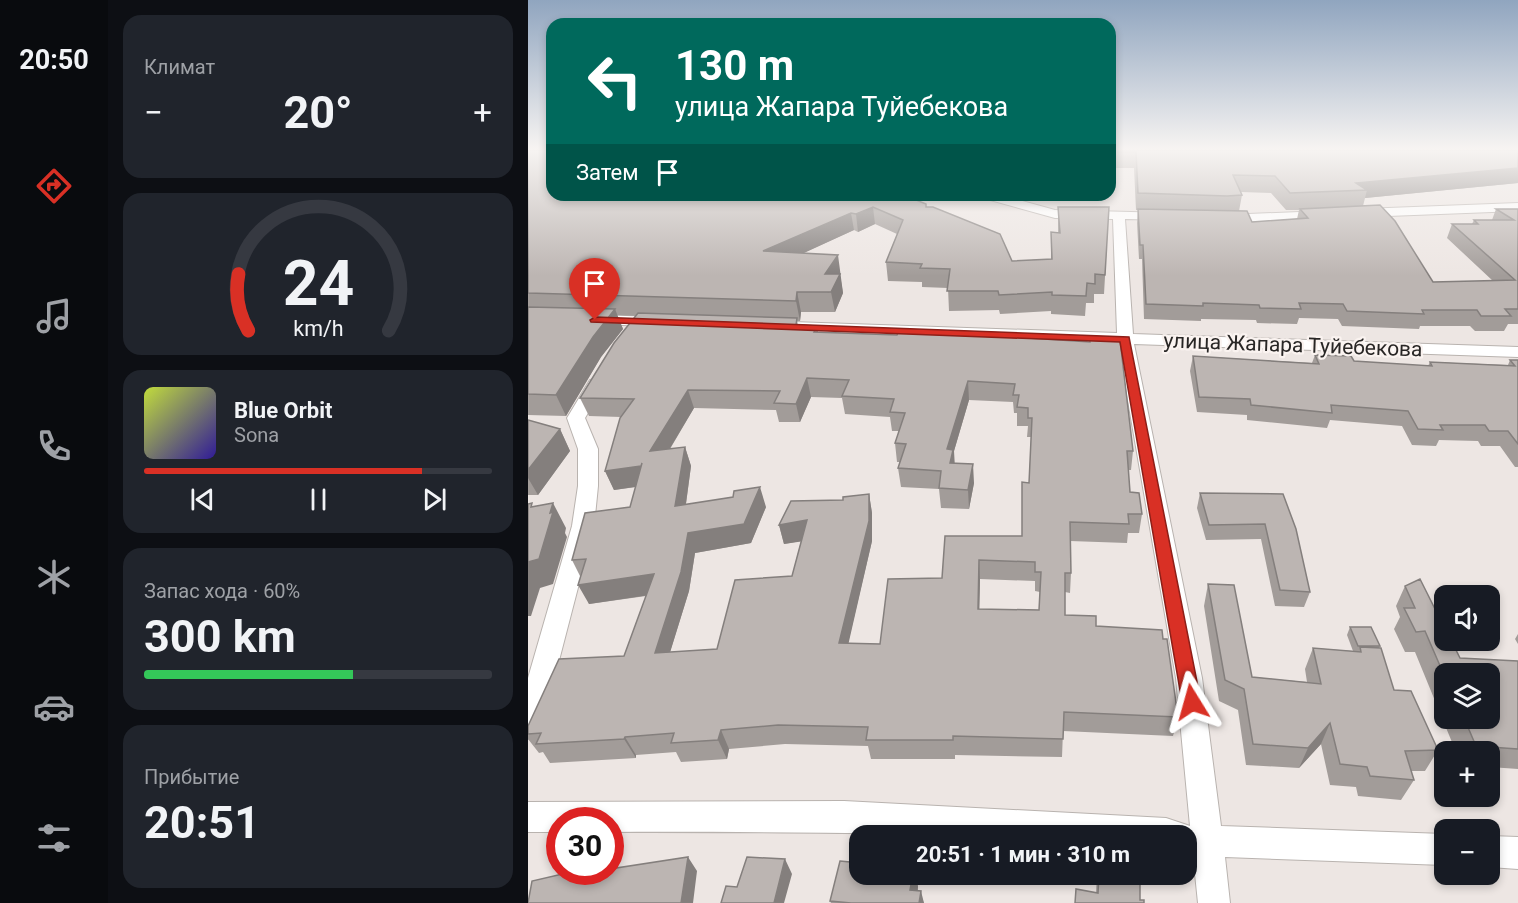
<!DOCTYPE html>
<html lang="ru">
<meta charset="utf-8">
<style>
body{margin:0;font-family:Roboto,sans-serif;background:#20242c;color:#f1f3f6;height:100vh;display:flex;flex-direction:column;font-size:22px;white-space:nowrap}
*{box-sizing:border-box;margin:0}
p{font-size:20px;color:#9ea1a6}
.icon{flex:none;width:33px;height:33px;fill:none;stroke:currentColor;stroke-width:2;stroke-linecap:round;stroke-linejoin:round}
.map{position:relative;flex:1;overflow:hidden}
.sheet{display:flex;flex-direction:column;gap:15px;padding:15px;background:#0d0f14;width:420px}
.sheet>*{flex:none}
.top-card{position:absolute;left:18px;top:18px;width:570px;height:183px;border-radius:18px;box-shadow:0 3px 9px #0003;background:#00695c;color:#fff;overflow:hidden}
.tools{position:absolute;left:906px;top:585px;display:grid;gap:12px}
.tools a{display:grid;place-items:center;width:66px;height:66px;border-radius:12px;background:#171b24;box-shadow:0 3px 9px #0003;font-size:30px}
.speed{position:absolute;left:18px;top:807px;display:flex;gap:12px;font-size:30px;font-weight:700;text-align:center}
.speed>*{display:grid;place-content:center;width:78px;height:78px;border-radius:50%;background:#171b24;box-shadow:0 3px 9px #0003;line-height:1}
.speed .limit{border:9px solid #d22;background:#fff;color:#111}
.pin{position:absolute;display:grid;place-items:center;width:51px;height:51px;color:#fff;margin:-62px -26px;border-radius:50% 50% 50% 0;rotate:-45deg;box-shadow:0 0 6px #0007}
.pin .icon{rotate:45deg}
.me{position:absolute;width:66px;margin:-33px;rotate:352deg;stroke-linejoin:round;filter:drop-shadow(0 0 4px #0008)}
.turn{display:flex;align-items:center;gap:21px;height:126px;padding:0 30px;font-size:27px}
.turn .icon{width:78px;height:78px;stroke-width:2.5}
.turn b{display:block;font-size:42px;line-height:51px}
.then{display:flex;align-items:center;height:57px;padding:0 30px;background:#0003;gap:12px;font-size:22px}
.big{font-size:45px;font-weight:700;line-height:1.1}
.sheet .tile{flex:1;display:flex;flex-direction:column;justify-content:center;gap:9px;min-width:0;padding:0 21px;border-radius:18px;background:#20242c}
.sheet .dial{align-items:center;gap:0}
.dial svg{height:156px;overflow:visible;fill:none;stroke:#363941;stroke-width:7;stroke-linecap:round;text-anchor:middle}
.dial text{fill:#f1f3f6;stroke:none}
.song{display:flex;align-items:center;gap:18px}
.cover{width:72px;height:72px;border-radius:9px;background:linear-gradient(135deg,hsl(70 70% 55%),hsl(250 70% 35%))}
.played{height:6px;border-radius:3px;background:linear-gradient(90deg,#d93025 80%,#363941 80%)}
.keys{display:flex;justify-content:space-around;direction:ltr}
.heat{display:flex;justify-content:space-between;align-items:center;font-size:33px;direction:ltr}
.charge{height:9px;border-radius:4px;background:linear-gradient(90deg,#34c759 60%,#363941 0)}
.trip{position:absolute;left:321px;top:825px;width:348px;height:60px;border-radius:18px;background:#171b24;box-shadow:0 3px 9px #0003;font-weight:700;line-height:60px;text-align:center}
main{display:flex;flex:1;min-height:0}
.menu{display:flex;flex-direction:column;width:108px;justify-content:space-around;align-items:center;background:#090b0e;color:#9ea1a6}
.menu .icon{width:42px;height:42px}
.menu .current{color:#d93025}
.menu b{font-size:27px;color:#f1f3f6}
.map>svg:first-child{display:block}
.lines{fill:none;stroke-linecap:round;stroke-linejoin:round}
.minor-casing{stroke:#b9b3af;stroke-width:2}
.minor{fill:#fff;fill-rule:evenodd}
.wall{fill:#a29c99;fill-rule:evenodd}
.shaded-wall{fill:#847f7d}
.building{fill:#bcb5b2;stroke:#847f7d;stroke-width:1.5;fill-rule:evenodd}
.route{fill:#d93025;stroke:#8d1f18;stroke-width:1.5}
.labels{text-anchor:middle;stroke-width:4.5;stroke-linejoin:round;paint-order:stroke}
.street-label{font-size:21px;fill:#282625;stroke:#faf3f0}
</style>
<main>
<nav class="menu">
<b>20:50</b>
<svg class="icon current" aria-label="directions" viewBox="0 0 24 24"><path d="M12 3l9 9-9 9-9-9zM9 14v-3h6M13 9l2 2-2 2"/></svg>
<svg class="icon" aria-label="music" viewBox="0 0 24 24"><path d="M9 18V5l10-2v13"/><circle cx="6" cy="18" r="3"/><circle cx="16" cy="16" r="3"/></svg>
<svg class="icon" aria-label="phone" viewBox="0 0 24 24"><path d="M5 4h4l2 5-3 2q2 4 5 5l2-3 5 2v4C11 20 4 13 5 4z"/></svg>
<svg class="icon" aria-label="climate" viewBox="0 0 24 24"><path d="M12 3v18M4 7l16 10M4 17L20 7"/></svg>
<svg class="icon" aria-label="car" viewBox="0 0 24 24"><path d="M5 17H2v-5l4-1 3-4h7l3 4 3 1v5h-3M9 17h6M6 11h13"/><circle cx="7" cy="17" r="2"/><circle cx="17" cy="17" r="2"/></svg>
<svg class="icon" aria-label="filters" viewBox="0 0 24 24"><path d="M4 7h16M4 17h16"/><circle cx="9" cy="7" r="2"/><circle cx="15" cy="17" r="2"/></svg>
</nav>
<section class="sheet">
<div class="tile"><p>Климат</p>
<div class="heat"><a>−</a><b class="big">20°</b><a>+</a></div>
</div>
<div class="tile dial"><svg viewBox="0 0 100 80">
<path d="M14 69A42 42 0 1 1 86 69"/>
<path d="M14 69A42 42 0 0 1 9 40" stroke="#d93025"/>
<text x="50" y="56" font-size="32" font-weight="700">24</text>
<text x="50" y="72" font-size="11">km/h</text>
</svg></div>
<div class="tile">
<div class="song"><i class="cover"></i><div><b>Blue Orbit</b><p>Sona</p></div></div>
<div class="played"></div>
<div class="keys"><svg class="icon" aria-label="previous" viewBox="0 0 24 24"><path d="M18 5L8 12l10 7zM5 5v14"/></svg><svg class="icon" aria-label="pause" viewBox="0 0 24 24"><path d="M8 5v14M16 5v14"/></svg><svg class="icon" aria-label="next" viewBox="0 0 24 24"><path d="M6 5l10 7-10 7zM19 5v14"/></svg></div>
</div>
<div class="tile"><p>Запас хода · 60%</p><b class="big">300 km</b><div class="charge"></div></div>
<div class="tile"><p>Прибытие</p><b class="big">20:51</b></div>
</section>
<div class="map">
<svg width="990" height="903" viewBox="0 0 990 903">
<rect width="100%" height="100%" fill="#ede6e3"/>
<g class="lines">
<defs>
<path id="minor" d="M453,195H472L527,210L641,213L643,216L637,220L597,219L605,334L990,347V357L606,344L674,678L693,826L916,834V865L697,857L702,903H670L665,854L658,851V836C466,836 275,831 82,832V820H32V832H0V802L316,801L638,818L662,826L648,678L590,343L264,332L256,327L264,322L589,333L585,219L527,218L455,198Z
M990,203V211L834,217L828,213L834,209Z
M795,211L799,212L801,215L799,218L696,223L690,219L696,215Z
M66,315L130,317L138,322L130,327L60,323L58,320Z
M68,379L74,380L77,384L57,418L70,449V486L66,526L14,726L10,735L0,739V678L44,526L50,486V449L39,418L62,380Z
M962,836L990,837V869L962,867Z"/>
</defs>
<!-- minor casing -->
<use href="#minor" class="minor-casing"/>
<!-- minor -->
<use href="#minor" class="minor"/>
</g>
<!-- wall -->
<path class="wall" d="M0,150L390,201L484,261L523,259V232L530,233V207H581L576,294H566V303H558L557,316L523,314V311L472,314L471,310L421,311L420,288L394,287V282L360,281L358,262L369,234L347,224L330,232L326,230L275,253L313,274L312,275L315,293L307,312H273L272,321H269L270,325L289,326L290,332L562,342L605,451L603,470H600L602,492L614,514L611,533H600L599,543L542,541L543,573L542,593L537,592V615L568,626L635,639L650,717L645,736L535,731L534,757L427,755V759H343L340,746L257,744L201,749L199,759L153,762L148,752L108,755V758L22,763L15,752L11,753L0,739V726L96,656L118,596L61,604L52,576L44,560L102,507L108,487L86,490L77,471L93,417L61,416L52,398L108,316L89,315L95,329L73,357L38,416L0,415ZM283,397L314,398L317,414L362,417L364,431H371L367,443L369,462H372L370,468L373,487L411,489L413,508L441,509L446,483L426,463V451L441,400L485,402L486,413H489V426H500L499,437H503L501,483L494,536L414,578L352,644L320,643L344,541V513L341,494L315,500L251,525L256,544L273,541L264,576L189,649L142,652L161,591L167,553L223,543L238,507L158,504L163,466L157,447L142,449L166,408L248,410L251,422H272ZM452,579L507,581V591L512,592L511,610L451,609Z
M582,150H990V183L837,198L835,206L905,282L965,281L919,238L924,224H944L946,220H964L968,209H990V324H980L976,331H947L942,326H892L891,329L814,326L810,319L771,318L769,324L729,323L728,320L673,319V321L616,319L614,259H611L609,223L610,210H608L606,168H583L582,181ZM713,192L743,193L758,210H771L769,219L724,222L711,211L714,195Z
M787,355L826,361L900,366L902,362L980,365L982,360H990V467H987L972,446H953L950,441L911,440L908,446L884,445L874,426L802,420L799,428L719,420V415L669,412L662,371L665,356L784,363Z
M0,420L32,429L42,451L10,495H0Z
M672,493L755,494L782,592L776,607L747,606L733,539L678,540L669,508Z
M680,584L724,677L779,682L777,669L785,648L825,651L819,635L822,627L852,646L851,648L866,690L910,750L897,771H883L886,780L873,800L830,796L828,787L802,785L793,744L771,768L718,765L710,710L691,701L676,606Z
M877,586L932,658L990,661V769L962,767V752H928L887,652H877L866,629L872,617L868,606ZM916,674L962,718H916Z
M990,634V644L987,639Z
M332,874H388L390,887V891L396,903H303L302,901Z
M569,874H612V900L568,893Z"/>
<!-- shaded-wall -->
<path class="shaded-wall" d="M990,168V183L837,198L839,190L828,183Z
M368,195H404L369,209Z
M345,207L347,224L330,232L328,214Z
M323,213L326,230L239,270L235,251Z
M310,255L315,293L307,312L303,292L310,278L300,293L297,274Z
M269,292L273,312L272,321L268,301Z
M87,309L95,329L73,357L38,416L28,395L65,337Z
M279,378L283,397L272,422L268,404Z
M440,381L441,400L426,451L427,468L423,482L419,449Z
M160,390L166,408L129,470L122,451Z
M32,429L42,451L10,495L0,478V470Z
M157,447L163,466L155,525L147,506Z
M114,463L120,485L86,490L77,471Z
M445,464L446,483L441,509L440,490Z
M232,487L238,507L223,543L167,553L161,591L136,672L127,653L160,533Z
M341,494L344,513V541L316,663L311,643Z
M25,503L38,528L37,533L39,537L25,584L12,588L3,616H0V562L22,513Z
M279,520L283,540L256,544L251,525Z
M451,560L452,579L451,628L450,609Z
M126,574L135,593L61,604L50,585Z
M802,723L793,744L771,768L780,748Z
M193,730L201,749L199,759L190,740Z
M97,737L108,755V758L96,739Z
M160,857L169,871L165,903H153Z
M257,859L264,874L256,903H246Z
M385,874H388L390,887L387,903L382,890Z
M393,891L396,903H391Z"/>
<!-- building -->
<path class="building" d="M0,150H24V195H376L398,204V207H405L472,234L484,261L524,259L523,232L532,233L530,207H581L577,275L567,274V284L559,283L558,296L524,295V292L471,295L470,291H419L422,269L392,268L394,264L358,262L375,220L345,207L328,214L323,213L235,251L310,255L297,274H312L303,292H269L268,301L0,293Z
M582,150H990V168L828,183L839,190L762,193L747,176L705,175L714,195L699,196L610,193L608,152H584V164H582Z
M852,205L867,221L905,282L987,280L924,224H950L946,220H986L968,209H990V309H977L983,316H953L949,310H894L896,314L819,311L815,304L771,303L773,309L732,308L731,305L675,303V306L618,304L615,245H612L610,209L719,211L724,222L780,218L772,209Z
M0,307L87,309L65,337L28,395L0,394Z
M110,313L269,318L268,325L289,326L286,332L369,335L371,330L562,342V340H592L605,451H599L602,492L611,493L614,514H600L601,524L542,522L543,573H537V615L568,616V626L634,630L635,639H639L650,717L536,712L535,739L425,736V740H338L340,727L250,725L193,730L190,740L143,743L146,733L97,737L96,739L8,744L13,733L0,734V726L31,659L96,656L126,574L50,585L58,559L44,560L57,513L102,507L114,463L113,466L77,471L92,418L106,399L52,398L86,343ZM279,378L321,380L314,396L366,399L362,412L377,413L367,443L378,444L370,468L413,471L411,488L440,490L445,464L422,463L425,450L419,449L440,381L487,384L485,395H491L489,407L500,408V418H504L501,483L494,482V536H417L414,578L360,579L352,644L311,643L341,521V494L315,497V500L263,501L251,525L279,520L264,576L207,580L189,649L127,653L153,572L160,533L216,524L232,487L206,491L205,497L147,506L157,447L122,451L160,390L252,391L246,403L268,404ZM451,560L507,562V572H513L511,610L450,609Z
M787,355L823,356L826,361L904,366L902,362L987,366L982,360H990V444L980,431H961L957,425H912L915,430L890,429L880,411L803,405L804,413L723,405L722,399L671,397L665,356L791,364Z
M0,420L32,429L0,470Z
M672,493L755,494L768,529L782,592L752,590L737,524L681,525Z
M4,503L3,507L25,503L22,513L25,512L11,559L0,562V504Z
M892,579L916,627V640H923L932,658L990,661V749L948,746L936,718H962V674H916V675L897,631L888,632L876,608H887L877,586Z
M680,584L706,585L724,677L793,684L785,648L833,652L832,647L853,648L866,690L883,691L910,750L877,751L886,780L842,776L839,767L812,764L802,723L780,748L725,744L716,689L697,680Z
M822,627H843L852,646H830Z
M160,857L153,903H0L4,881L43,872H82V869Z
M219,857L257,859L246,903H193L198,886L209,887Z
M312,861L332,863V874H385L382,890L393,891L391,903H323L302,901Z
M571,874H612V900H616V903H547L548,889L570,893Z"/>
<!-- sky -->
<linearGradient id="sky" x2="0" y2="1"><stop stop-color="#90a5bf"/><stop offset="0.54" stop-color="#f7f4f2"/><stop offset="1" stop-color="#f7f4f2" stop-opacity="0"/></linearGradient>
<rect width="990" height="276" fill="url(#sky)"/>
<!-- route -->
<path class="route" d="M67,317L601,337L673,702L670,708L664,710L657,708L654,702L592,342L63,322L62,320Z"/>
<g class="labels">
<!-- street labels -->
<g class="street-label">
<text transform="translate(765 345) rotate(2)" y="7">улица Жапара Туйебекова</text>
</g>
</g>
</svg>
<div class="tools">
<a><svg class="icon" aria-label="sound" viewBox="0 0 24 24"><path d="M4 9h4l5-4v14l-5-4H4zM17 9q2 3 0 6"/></svg></a>
<a><svg class="icon" aria-label="layers" viewBox="0 0 24 24"><path d="M12 4l9 5-9 5-9-5zM3 14l9 5 9-5"/></svg></a>
<a>+</a>
<a>−</a>
</div>
<div class="speed"><div class="limit">30</div></div>
<div class="pin" style="left:67px;top:320px;background:#d93025"><svg class="icon" aria-label="arrive" viewBox="0 0 24 24"><path d="M6 21V4h12l-3 4 3 4H6"/></svg></div>
<svg class="me" style="left:664px;top:702px" viewBox="-20 -20 40 40"><path d="M0-17L14 15 0 8-14 15z" fill="#d93025" stroke="#fff" stroke-width="4"/></svg>
<div class="trip">20:51 · 1 мин · 310 m</div>
<div class="top-card">
<div class="turn"><svg class="icon" aria-label="left" viewBox="0 0 24 24"><path d="M17 20v-9H6M10 6l-5 5 5 5"/></svg><div><b>130 m</b>улица Жапара Туйебекова</div></div>
<div class="then">Затем<svg class="icon" aria-label="arrive" viewBox="0 0 24 24"><path d="M6 21V4h12l-3 4 3 4H6"/></svg></div>
</div>
</div>
</main>
